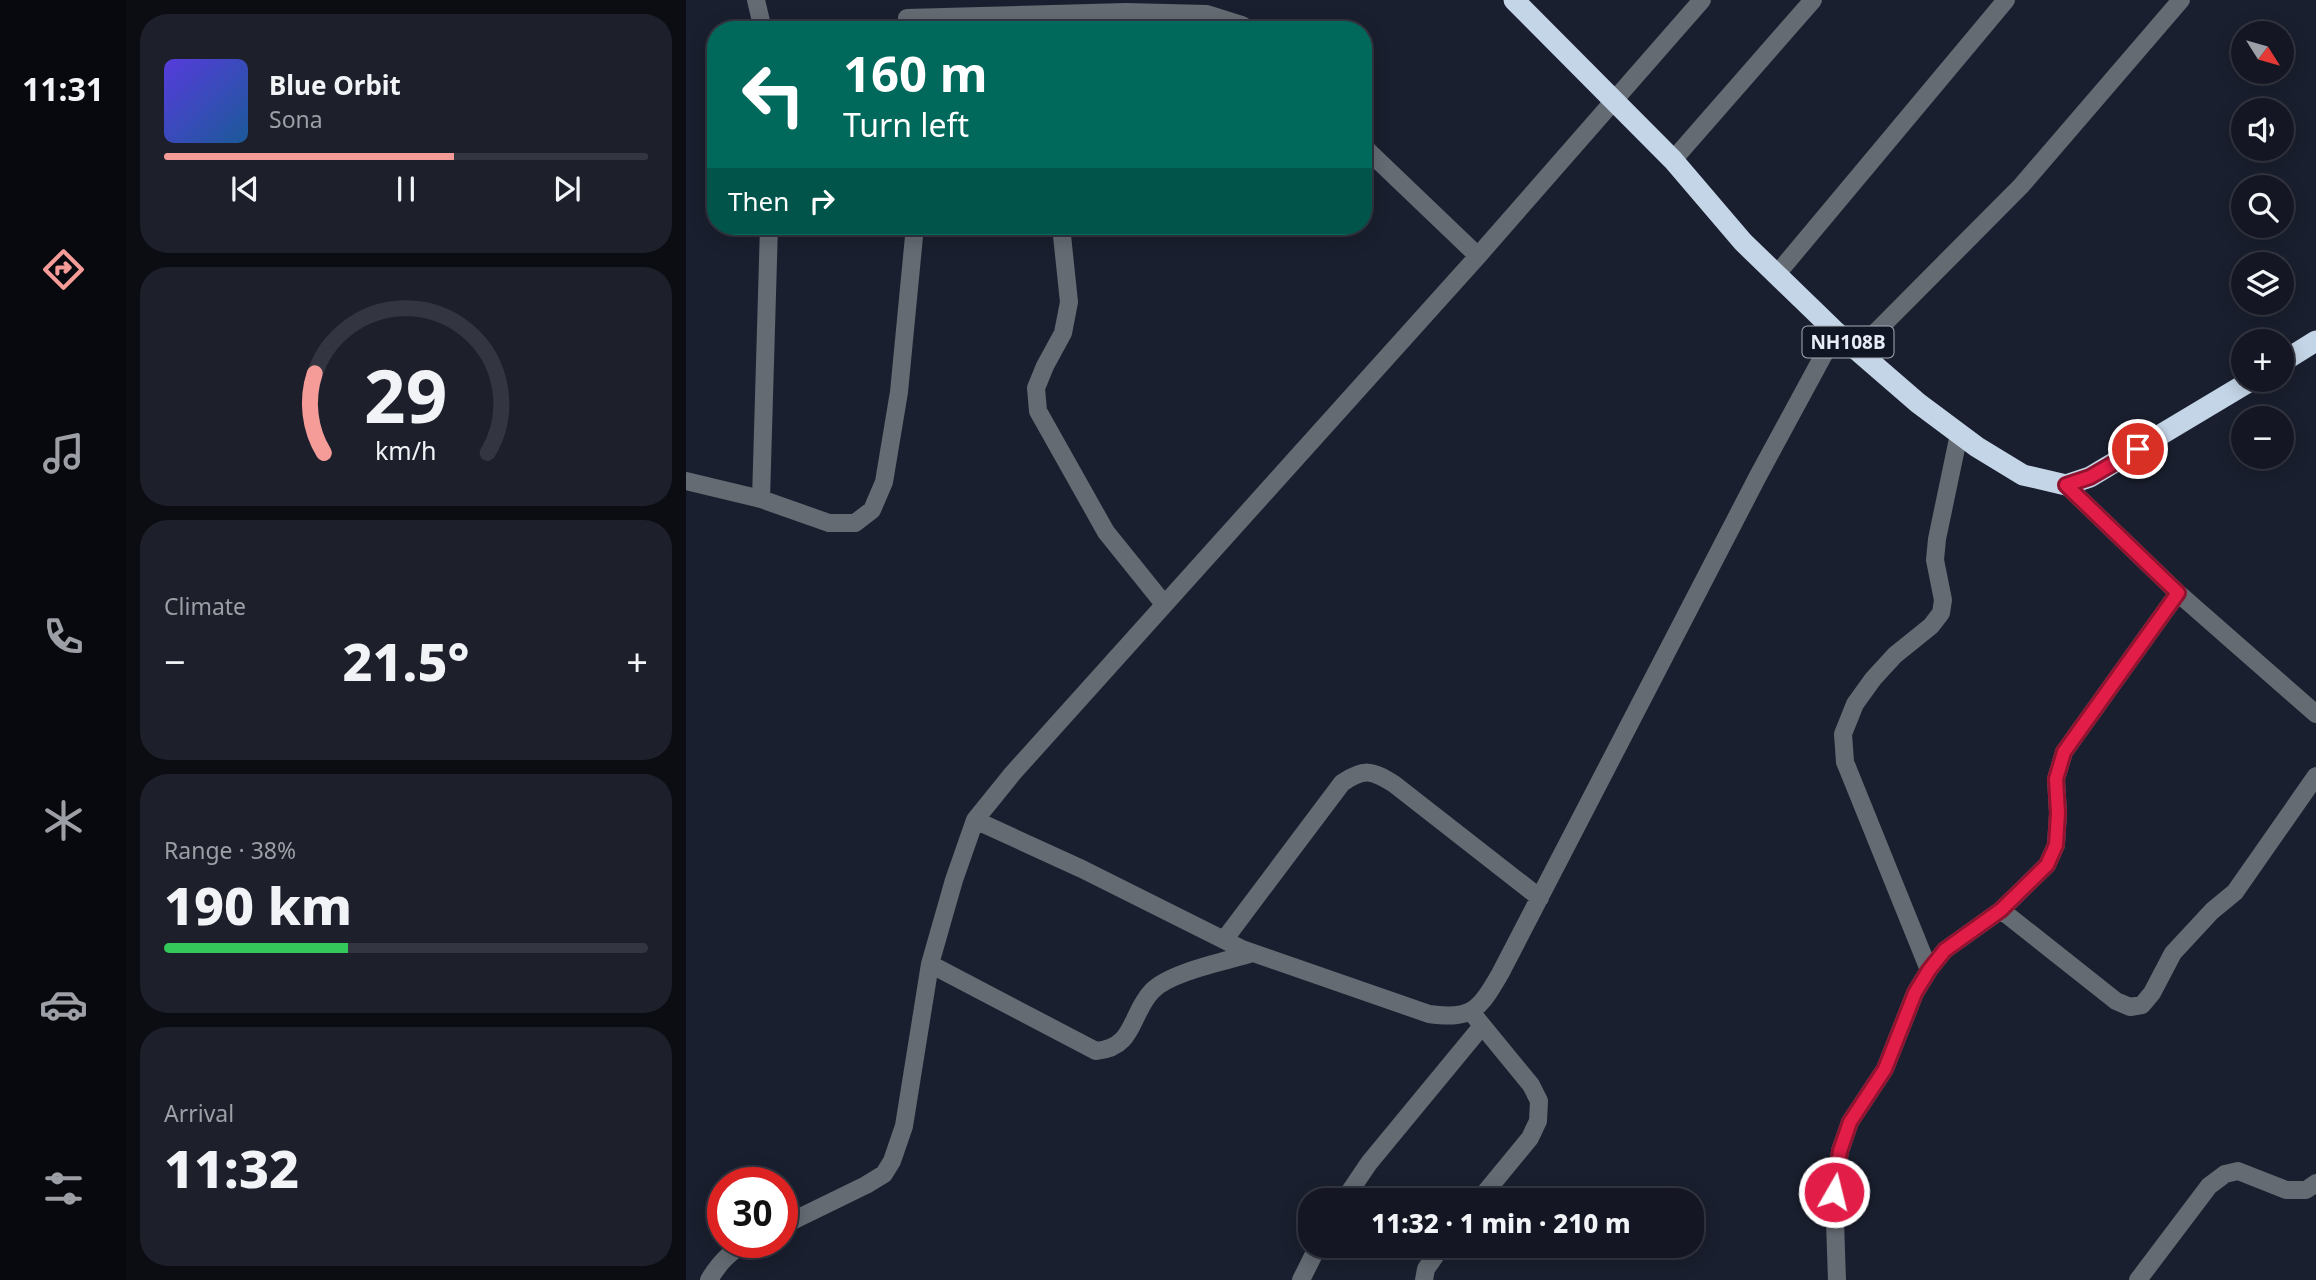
<!DOCTYPE html>
<meta charset="utf-8">
<style>
body{margin:0;font-family:"Noto Sans",sans-serif;background:#1d202b;color:#f1f3f6;height:100vh;display:flex;flex-direction:column;font-size:26px;white-space:nowrap}
*{box-sizing:border-box;margin:0}
p{font-size:23px;color:#9d9fa6}
.icon{flex:none;width:38px;height:38px;fill:none;stroke:currentColor;stroke-width:2;stroke-linecap:round;stroke-linejoin:round}
.map{position:relative;flex:1;overflow:hidden}
.sheet{display:flex;flex-direction:column;gap:14px;padding:14px;background:#0b0d13;width:560px}
.sheet>*{flex:none}
.top-card{position:absolute;left:21px;top:21px;width:665px;height:214px;border-radius:28px;box-shadow:0 4px 18px #0003,0 0 0 2px #333641;background:#00695c;color:#fff;overflow:hidden}
.needle{width:46px;rotate:127deg}
.controls{position:absolute;left:1545px;top:21px;display:grid;gap:14px}
.controls a{display:grid;place-items:center;width:63px;height:63px;border-radius:50%;background:#141723;box-shadow:0 4px 18px #0003,0 0 0 2px #333641;font-size:35px}
.speed{position:absolute;left:21px;top:1167px;display:flex;gap:14px;font-size:35px;font-weight:700;text-align:center}
.speed>*{display:grid;place-content:center;width:91px;height:91px;border-radius:50%;background:#141723;box-shadow:0 4px 18px #0003,0 0 0 2px #333641;line-height:1}
.speed .limit{border:10px solid #d22;background:#fff;color:#111}
.pin{position:absolute;display:grid;place-items:center;width:60px;height:60px;color:#fff;margin:-30px;border:4px solid #fff;border-radius:50%;box-shadow:0 2px 7px #0007}
.me{position:absolute;width:77px;margin:-38px;rotate:8deg;stroke-linejoin:round;filter:drop-shadow(0 0 5px #0008)}
.turn{display:flex;align-items:center;gap:24px;height:147px;padding:0 21px;font-size:32px}
.turn .icon{width:91px;height:91px;stroke-width:2.5}
.turn b{display:block;font-size:49px;line-height:60px}
.then{display:flex;align-items:center;height:66px;padding:0 21px;background:#0003;gap:14px;font-size:26px}
.big{font-size:52px;font-weight:800;line-height:1.1}
.sheet .widget{flex:1;display:flex;flex-direction:column;justify-content:center;gap:10px;min-width:0;padding:0 24px;border-radius:28px;background:#1d202b}
.sheet .dial{align-items:center;gap:0}
.dial svg{height:182px;overflow:visible;fill:none;stroke:#333641;stroke-width:7;stroke-linecap:round;text-anchor:middle}
.dial text{fill:#f1f3f6;stroke:none}
.song{display:flex;align-items:center;gap:21px}
.cover{width:84px;height:84px;border-radius:10px;background:linear-gradient(135deg,hsl(250 70% 55%),hsl(210 70% 35%))}
.played{height:7px;border-radius:4px;background:linear-gradient(90deg,#f59b98 60%,#333641 60%)}
.keys{display:flex;justify-content:space-around;direction:ltr}
.heat{display:flex;justify-content:space-between;align-items:center;font-size:38px;direction:ltr}
.charge{height:10px;border-radius:5px;background:linear-gradient(90deg,#34c759 38%,#333641 0)}
.trip{position:absolute;left:612px;top:1188px;width:406px;height:70px;border-radius:28px;background:#141723;box-shadow:0 4px 18px #0003,0 0 0 2px #333641;font-weight:800;line-height:70px;text-align:center}
main{display:flex;flex:1;min-height:0}
.tab-bar{display:flex;flex-direction:column;width:126px;justify-content:space-around;align-items:center;background:#08090e;color:#9d9fa6}
.tab-bar .icon{width:49px;height:49px}
.tab-bar .current{color:#f59b98}
.tab-bar b{font-size:32px;color:#f1f3f6}
.map>svg:first-child{display:block}
.lines{fill:none;stroke-linecap:round;stroke-linejoin:round}
.minor{stroke:#646b72;stroke-width:18}
.highway{stroke:#c4d5e7;stroke-width:21}
.route-casing{stroke:#92132f;stroke-width:18}
.route{stroke:#e11d48;stroke-width:12}
.labels{text-anchor:middle;stroke-width:7;stroke-linejoin:round;paint-order:stroke}
.shield{fill:#111625;stroke:#a8acb8;stroke-width:2}
.shield-label{font-size:19px;font-weight:bold;fill:#e8ecf7}
</style>
<main>
<nav class="tab-bar">
<b>11:31</b>
<svg class="icon current" aria-label="directions" viewBox="0 0 24 24"><path d="M12 3l9 9-9 9-9-9zM9 14v-3h6M13 9l2 2-2 2"/></svg>
<svg class="icon" aria-label="music" viewBox="0 0 24 24"><path d="M9 18V5l10-2v13"/><circle cx="6" cy="18" r="3"/><circle cx="16" cy="16" r="3"/></svg>
<svg class="icon" aria-label="phone" viewBox="0 0 24 24"><path d="M5 4h4l2 5-3 2q2 4 5 5l2-3 5 2v4C11 20 4 13 5 4z"/></svg>
<svg class="icon" aria-label="climate" viewBox="0 0 24 24"><path d="M12 3v18M4 7l16 10M4 17L20 7"/></svg>
<svg class="icon" aria-label="car" viewBox="0 0 24 24"><path d="M5 17H2v-5l4-1 3-4h7l3 4 3 1v5h-3M9 17h6M6 11h13"/><circle cx="7" cy="17" r="2"/><circle cx="17" cy="17" r="2"/></svg>
<svg class="icon" aria-label="filters" viewBox="0 0 24 24"><path d="M4 7h16M4 17h16"/><circle cx="9" cy="7" r="2"/><circle cx="15" cy="17" r="2"/></svg>
</nav>
<section class="sheet">
<div class="widget">
<div class="song"><i class="cover"></i><div><b>Blue Orbit</b><p>Sona</p></div></div>
<div class="played"></div>
<div class="keys"><svg class="icon" aria-label="previous" viewBox="0 0 24 24"><path d="M18 5L8 12l10 7zM5 5v14"/></svg><svg class="icon" aria-label="pause" viewBox="0 0 24 24"><path d="M8 5v14M16 5v14"/></svg><svg class="icon" aria-label="next" viewBox="0 0 24 24"><path d="M6 5l10 7-10 7zM19 5v14"/></svg></div>
</div>
<div class="widget dial"><svg viewBox="0 0 100 80">
<path d="M14 69A42 42 0 1 1 86 69"/>
<path d="M14 69A42 42 0 0 1 10 34" stroke="#f59b98"/>
<text x="50" y="56" font-size="32" font-weight="700">29</text>
<text x="50" y="72" font-size="11">km/h</text>
</svg></div>
<div class="widget"><p>Climate</p>
<div class="heat"><a>−</a><b class="big">21.5°</b><a>+</a></div>
</div>
<div class="widget"><p>Range · 38%</p><b class="big">190 km</b><div class="charge"></div></div>
<div class="widget"><p>Arrival</p><b class="big">11:32</b></div>
</section>
<div class="map">
<svg width="1630" height="1280" viewBox="0 0 1630 1280">
<rect width="100%" height="100%" fill="#1a1f2f"/>
<g class="lines">
<!-- minor -->
<path class="minor" d="M70,0L77,30
M1016,0L792,256L327,773L289,820L396,869L556,949L743,1014C786,1020 793,1010 814,974L1072,476L1150,332
M221,18L440,12L521,14L556,25L562,30
M677,146L792,256
M987,160L1127,0
M375,226L383,302L377,333L359,366L350,388L352,411L420,532L478,604
M1091,274L1320,0
M1171,351L1335,186L1495,0
M0,481L75,499L143,523H169L186,510L198,482L213,392L229,226
M1380,485L1492,593L1630,714
M75,499L83,226
M1315,910L1430,1001L1444,1007L1456,1005L1466,993L1487,953L1526,911L1549,892L1630,776
M538,940L656,783C678,768 686,770 708,784L854,898
M244,964L410,1051C449,1048 444,1014 466,991C484,972 541,961 567,953
M1243,970L1159,762L1157,734L1169,704L1187,679L1209,655L1245,626L1255,613L1257,600L1249,560L1251,539L1273,434
M786,1013L845,1085L853,1101L852,1121L844,1138L793,1200
M658,1200L683,1163L796,1026
M96,1226L180,1185L198,1174L206,1161L218,1126L244,964L268,880L289,820
M23,1280C33,1263 44,1251 62,1242
M615,1280L632,1246
M738,1280L740,1269L756,1246
M1151,1280L1148,1192L1154,1151L1164,1122L1199,1069L1229,993L1243,970L1259,950L1315,910L1361,865L1370,845L1372,813L1370,779L1378,752L1492,593
M1452,1280L1523,1186L1539,1174L1552,1171L1600,1190H1620L1630,1183"/>
<!-- highway -->
<path class="highway" d="M828,0L987,160L1057,242L1150,332L1232,403L1291,447L1337,475L1380,485L1404,477L1566,380
M1596,362L1630,341"/>
</g>
<g class="lines">
<defs>
<path id="route" d="M1148,1192L1154,1151L1164,1122L1199,1069L1229,993L1243,970L1259,950L1315,910L1361,865L1370,845L1372,813L1370,779L1378,752L1492,593L1380,485L1404,477L1452,449"/>
</defs>
<!-- route casing -->
<use href="#route" class="route-casing"/>
<!-- route -->
<use href="#route" class="route"/>
</g>
<g class="labels">
<!-- shield labels -->
<rect class="shield" x="1116.5" y="326.5" width="91" height="31" rx="5"/>
<g class="shield-label">
<text x="1162" y="349">NH108B</text>
</g>
</g>
</svg>
<div class="controls">
<a><svg class="needle" viewBox="-14 -14 28 28"><path d="M0-13l5 13h-10z" fill="#e53935"/><path d="M0 13l5-13h-10z" fill="#9d9fa6"/></svg></a>
<a><svg class="icon" aria-label="sound" viewBox="0 0 24 24"><path d="M4 9h4l5-4v14l-5-4H4zM17 9q2 3 0 6"/></svg></a>
<a><svg class="icon" aria-label="search" viewBox="0 0 24 24"><circle cx="10" cy="10" r="6"/><path d="M15 15l6 6"/></svg></a>
<a><svg class="icon" aria-label="layers" viewBox="0 0 24 24"><path d="M12 4l9 5-9 5-9-5zM3 14l9 5 9-5"/></svg></a>
<a>+</a>
<a>−</a>
</div>
<div class="speed"><div class="limit">30</div></div>
<div class="pin" style="left:1452px;top:449px;background:#d93025"><svg class="icon" aria-label="arrive" viewBox="0 0 24 24"><path d="M6 21V4h12l-3 4 3 4H6"/></svg></div>
<svg class="me" style="left:1148px;top:1192px" viewBox="-20 -20 40 40"><circle r="17" fill="#e11d48" stroke="#fff" stroke-width="3"/><path d="M0-11L8 9 0 5-8 9z" fill="#fff"/></svg>
<div class="trip">11:32 · 1 min · 210 m</div>
<div class="top-card">
<div class="turn"><svg class="icon" aria-label="left" viewBox="0 0 24 24"><path d="M17 20v-9H6M10 6l-5 5 5 5"/></svg><div><b>160 m</b>Turn left</div></div>
<div class="then">Then<svg class="icon" aria-label="right" viewBox="0 0 24 24"><path d="M7 20v-9h11M14 6l5 5-5 5"/></svg></div>
</div>
</div>
</main>
